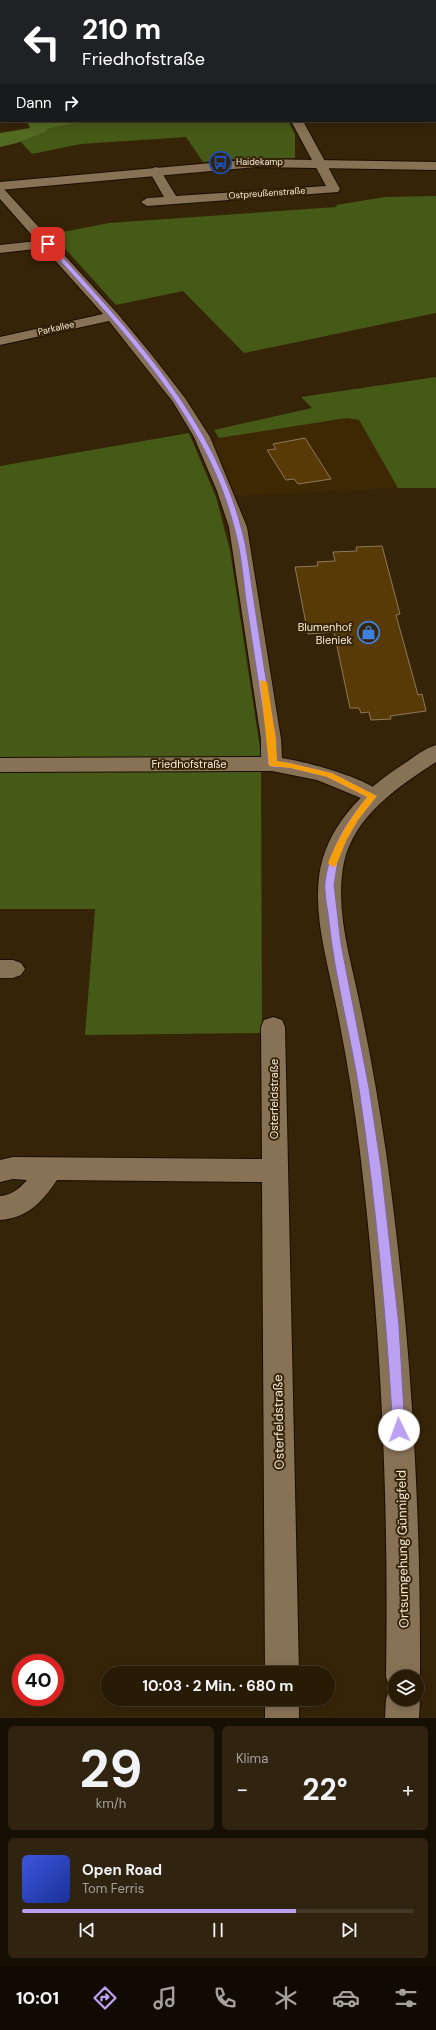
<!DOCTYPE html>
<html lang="de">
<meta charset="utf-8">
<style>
body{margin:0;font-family:"DM Sans",sans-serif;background:#302410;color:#f1f3f6;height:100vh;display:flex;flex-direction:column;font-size:15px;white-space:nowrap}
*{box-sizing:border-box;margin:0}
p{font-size:13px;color:#a5a19b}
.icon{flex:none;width:22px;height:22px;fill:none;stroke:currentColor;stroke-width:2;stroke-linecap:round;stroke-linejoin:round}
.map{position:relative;height:1718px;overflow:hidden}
.drawer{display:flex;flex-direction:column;gap:8px;padding:8px;background:#160f03;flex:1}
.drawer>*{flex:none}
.hud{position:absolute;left:0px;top:0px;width:436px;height:122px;box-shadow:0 2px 10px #0003,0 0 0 1px #443928;background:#202124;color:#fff;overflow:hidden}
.tools{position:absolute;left:388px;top:1670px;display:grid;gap:8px}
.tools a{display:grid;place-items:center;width:36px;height:36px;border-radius:50%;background:#281b06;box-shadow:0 2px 10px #0003,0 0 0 1px #443928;font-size:20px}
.speed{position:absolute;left:12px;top:1654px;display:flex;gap:8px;font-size:20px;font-weight:700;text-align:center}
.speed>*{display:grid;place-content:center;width:52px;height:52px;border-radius:50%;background:#281b06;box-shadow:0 2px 10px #0003,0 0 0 1px #443928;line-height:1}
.speed .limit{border:6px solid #d22;background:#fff;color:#111}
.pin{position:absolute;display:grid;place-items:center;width:34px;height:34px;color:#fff;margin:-17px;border-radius:8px;box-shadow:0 2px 6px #0006}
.me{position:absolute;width:44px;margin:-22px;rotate:357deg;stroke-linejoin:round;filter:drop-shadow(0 0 3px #0008)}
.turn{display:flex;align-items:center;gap:14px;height:84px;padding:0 16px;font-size:18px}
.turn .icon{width:52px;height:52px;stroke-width:2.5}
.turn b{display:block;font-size:28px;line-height:34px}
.then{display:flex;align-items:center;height:38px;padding:0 16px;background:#0003;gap:8px;font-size:15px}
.big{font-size:30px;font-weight:700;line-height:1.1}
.drawer .card{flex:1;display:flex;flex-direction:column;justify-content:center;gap:6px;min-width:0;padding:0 14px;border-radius:6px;background:#302410}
.drawer .dial{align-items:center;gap:0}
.dial b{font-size:52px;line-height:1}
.song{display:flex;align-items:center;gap:12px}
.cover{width:48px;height:48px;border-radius:6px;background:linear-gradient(135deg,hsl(230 70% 55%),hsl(230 70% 35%))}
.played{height:4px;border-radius:2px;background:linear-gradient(90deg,#bca0f2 70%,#443928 70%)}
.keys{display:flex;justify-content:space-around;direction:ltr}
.heat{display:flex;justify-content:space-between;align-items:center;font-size:22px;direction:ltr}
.drawer .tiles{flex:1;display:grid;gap:8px;grid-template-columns:1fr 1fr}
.card:last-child{grid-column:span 2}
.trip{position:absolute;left:101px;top:1666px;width:234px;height:40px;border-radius:20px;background:#281b06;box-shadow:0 2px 10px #0003,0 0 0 1px #443928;font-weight:700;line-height:40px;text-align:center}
.tab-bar{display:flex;height:64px;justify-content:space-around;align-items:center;background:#100b02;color:#a5a19b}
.tab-bar .icon{width:28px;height:28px}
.tab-bar .selected{color:#bca0f2}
.tab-bar b{font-size:18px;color:#f1f3f6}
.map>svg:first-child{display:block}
.built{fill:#3e2804}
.green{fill:#455a17}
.forest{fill:#536a23}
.building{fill:#583a06;stroke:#8f795c}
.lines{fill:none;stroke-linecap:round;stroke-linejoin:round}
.minor-casing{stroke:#1b0e00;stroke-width:2}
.tertiary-casing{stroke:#1b0e00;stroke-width:2}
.minor{fill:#887256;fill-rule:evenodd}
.tertiary{fill:#887256;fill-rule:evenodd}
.route{fill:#bca0f2;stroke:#7a689d}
.slow{fill:#f59e0b}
.labels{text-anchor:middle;stroke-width:4;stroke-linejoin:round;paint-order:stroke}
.far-poi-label{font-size:9px;fill:#f7ebdb;stroke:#362408;text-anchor:start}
.far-street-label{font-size:9px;fill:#f7ebdb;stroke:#362408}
.poi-label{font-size:11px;fill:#f7ebdb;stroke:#362408;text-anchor:end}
.street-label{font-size:11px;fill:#f7ebdb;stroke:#362408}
.near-street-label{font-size:13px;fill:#f7ebdb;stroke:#362408}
</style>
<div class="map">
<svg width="436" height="1718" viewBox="0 0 436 1718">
<rect width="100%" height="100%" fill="#362408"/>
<!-- built -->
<path class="built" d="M347,418L359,420L398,488L231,496L208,446L219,438Z"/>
<!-- green -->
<path class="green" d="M88,121H288L295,134V158H241L203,162L186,137L81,144L32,154L20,141L48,131L47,129Z
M436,196V313L244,353L183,291L116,305L52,234L109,223L337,207L336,205L385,197Z
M436,377V488H398L359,420L347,418L219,438L214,430L312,408L301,397Z
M189,433L216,497L230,550L261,755L262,1033L85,1035L95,909H0V466Z"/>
<!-- forest -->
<path class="forest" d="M27,121H88L47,129L48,131L17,143L0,147V133L30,128Z"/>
<!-- building -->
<path class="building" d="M305,438L331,479L298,484L294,479L286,480L267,450L276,449L273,444Z
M382,546L400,614L396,615L418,695L422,694L426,711L390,716L391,719L371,720L369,712L361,713L359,708H350L334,632L308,634L295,567L318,566L317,562L335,561L333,552L357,551L356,547Z"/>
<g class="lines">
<defs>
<path id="minor" d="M195,0H215L194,1Z
M0,31H1V39H0Z
M0,50H1V56H0Z
M291,121H303L340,189L338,192L147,206L141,202L147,198L164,197L149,171L155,167L159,168L176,196L326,186Z
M0,188L4,189L117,313L151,354L185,398L210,437L247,527L281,739L282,758C303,761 373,779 384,796L380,801L373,803L317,780L272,771L0,772V758L261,757V739L229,527L217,491L194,437L173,402L109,321L0,345V337L103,314L44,248L0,253V245L37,241L0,199Z
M0,960H13L21,963L25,969L21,975L13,978H0Z
M273,1017L282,1020L285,1027L299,1673H265L262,1182L57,1180C42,1202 28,1218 0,1220V1196C12,1195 19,1189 27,1180L13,1179L0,1182V1160L13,1157L262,1159L261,1027L264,1020Z
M265,1699H299V1718H265Z"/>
<path id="tertiary" d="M256,159L436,162V170L256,167L0,190V182Z
M436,745V762C398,787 355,815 344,862C334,912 352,962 361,1010C371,1057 379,1105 386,1152C410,1326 421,1501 420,1677L417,1684V1677H395V1699H417V1691L420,1699L419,1718H385L386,1699L390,1688L386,1677C389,1501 381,1326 360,1152C354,1103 346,1053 336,1005C328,964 314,920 319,877C325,828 362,791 402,765C413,758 423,749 436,745Z"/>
</defs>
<!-- minor casing -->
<use href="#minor" class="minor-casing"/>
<!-- tertiary casing -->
<use href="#tertiary" class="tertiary-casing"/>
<!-- minor -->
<use href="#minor" class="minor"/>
<!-- tertiary -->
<use href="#tertiary" class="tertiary"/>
</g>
<!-- route -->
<path class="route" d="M46,243H50C126,327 211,414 241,527C248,551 250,577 254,601C261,647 268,693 276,739L277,761L290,763L332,773L377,796L358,820L346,841L338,860L334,885L341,944L369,1088L381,1167L399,1326L405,1430L404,1434L399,1436L395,1434L393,1430C386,1316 376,1202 359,1089C350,1033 335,978 329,922C328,910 324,895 325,883C329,849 346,822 367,797L327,777L290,768L272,767L268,764L267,739C260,693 253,647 246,601C243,577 241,551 234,527C206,416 120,328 46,245Z"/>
<!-- slow -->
<path class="slow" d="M260,680L267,682L276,739L277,761L290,763L332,773L377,796L358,820L346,841L336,866L333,867L328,863C338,838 350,818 367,797L327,777L290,768L269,766Z"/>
<!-- icons -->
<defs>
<symbol id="bus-ring" viewBox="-11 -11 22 22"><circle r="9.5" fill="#362408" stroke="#1a4fb4" stroke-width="1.5"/><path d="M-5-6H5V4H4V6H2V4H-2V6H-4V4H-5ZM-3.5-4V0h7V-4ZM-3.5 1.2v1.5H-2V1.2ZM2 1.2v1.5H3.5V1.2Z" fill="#1a4fb4"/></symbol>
<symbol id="shop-ring" viewBox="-11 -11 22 22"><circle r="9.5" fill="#362408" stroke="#3f7fe0" stroke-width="1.5"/><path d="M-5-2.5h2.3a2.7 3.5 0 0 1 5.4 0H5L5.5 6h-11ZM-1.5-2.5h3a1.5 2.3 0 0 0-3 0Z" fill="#3f7fe0"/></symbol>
</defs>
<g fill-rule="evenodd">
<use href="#bus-ring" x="208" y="150" width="25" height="25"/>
<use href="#shop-ring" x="356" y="620" width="25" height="25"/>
</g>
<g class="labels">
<!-- far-poi labels -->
<g class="far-poi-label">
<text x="236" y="165">Haidekamp</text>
</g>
<!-- far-street labels -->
<g class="far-street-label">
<text transform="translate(267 193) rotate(-4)" y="3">Ostpreußenstraße</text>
<text transform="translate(56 328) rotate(-13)" y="3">Parkallee</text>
</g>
<!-- poi labels -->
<g class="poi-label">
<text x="352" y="631">Blumenhof<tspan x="352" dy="13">Bieniek</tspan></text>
</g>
<!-- street labels -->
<g class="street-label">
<text x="189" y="768">Friedhofstraße</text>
<text transform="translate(274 1099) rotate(-90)" y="4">Osterfeldstraße</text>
</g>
<!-- near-street labels -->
<g class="near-street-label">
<text transform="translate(278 1422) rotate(-91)" y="5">Osterfeldstraße</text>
<text transform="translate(402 1549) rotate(-91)" y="5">Ortsumgehung Günnigfeld</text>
</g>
</g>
</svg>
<div class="tools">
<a><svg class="icon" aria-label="layers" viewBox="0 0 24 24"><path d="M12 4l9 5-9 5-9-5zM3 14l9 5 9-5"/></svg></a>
</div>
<div class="speed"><div class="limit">40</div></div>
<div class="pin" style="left:48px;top:244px;background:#d93025"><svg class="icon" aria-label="arrive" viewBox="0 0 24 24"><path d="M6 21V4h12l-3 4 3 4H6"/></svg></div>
<svg class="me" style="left:399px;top:1430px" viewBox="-20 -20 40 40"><circle r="19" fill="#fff"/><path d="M0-13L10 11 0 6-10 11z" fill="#bca0f2"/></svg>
<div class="trip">10:03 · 2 Min. · 680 m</div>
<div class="hud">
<div class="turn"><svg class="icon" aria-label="left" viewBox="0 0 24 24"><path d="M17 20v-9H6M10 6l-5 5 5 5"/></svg><div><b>210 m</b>Friedhofstraße</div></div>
<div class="then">Dann<svg class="icon" aria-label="right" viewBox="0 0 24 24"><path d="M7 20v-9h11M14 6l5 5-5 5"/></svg></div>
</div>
</div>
<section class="drawer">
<div class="tiles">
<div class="card dial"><b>29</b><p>km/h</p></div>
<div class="card"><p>Klima</p>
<div class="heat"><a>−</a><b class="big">22°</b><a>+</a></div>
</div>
<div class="card">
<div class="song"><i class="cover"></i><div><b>Open Road</b><p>Tom Ferris</p></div></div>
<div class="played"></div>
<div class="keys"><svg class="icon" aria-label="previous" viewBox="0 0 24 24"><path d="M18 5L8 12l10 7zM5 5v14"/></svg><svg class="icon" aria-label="pause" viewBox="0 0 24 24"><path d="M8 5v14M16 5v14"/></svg><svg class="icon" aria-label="next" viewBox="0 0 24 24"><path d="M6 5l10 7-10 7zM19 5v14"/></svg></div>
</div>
</div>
</section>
<nav class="tab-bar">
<b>10:01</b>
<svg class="icon selected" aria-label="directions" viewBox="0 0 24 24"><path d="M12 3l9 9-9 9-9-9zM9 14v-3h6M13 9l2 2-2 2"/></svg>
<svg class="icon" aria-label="music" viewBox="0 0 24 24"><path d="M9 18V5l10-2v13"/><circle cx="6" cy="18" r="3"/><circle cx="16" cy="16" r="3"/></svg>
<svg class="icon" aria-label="phone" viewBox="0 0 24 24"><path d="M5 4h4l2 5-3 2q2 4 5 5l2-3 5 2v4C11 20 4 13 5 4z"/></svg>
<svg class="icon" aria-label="climate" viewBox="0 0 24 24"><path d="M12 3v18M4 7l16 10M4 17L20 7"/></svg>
<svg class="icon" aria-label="car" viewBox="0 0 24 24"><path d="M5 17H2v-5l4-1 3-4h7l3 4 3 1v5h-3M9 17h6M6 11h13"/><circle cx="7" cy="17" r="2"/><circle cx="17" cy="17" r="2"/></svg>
<svg class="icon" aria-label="filters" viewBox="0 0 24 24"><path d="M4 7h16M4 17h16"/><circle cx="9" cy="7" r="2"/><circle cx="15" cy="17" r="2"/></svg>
</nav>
